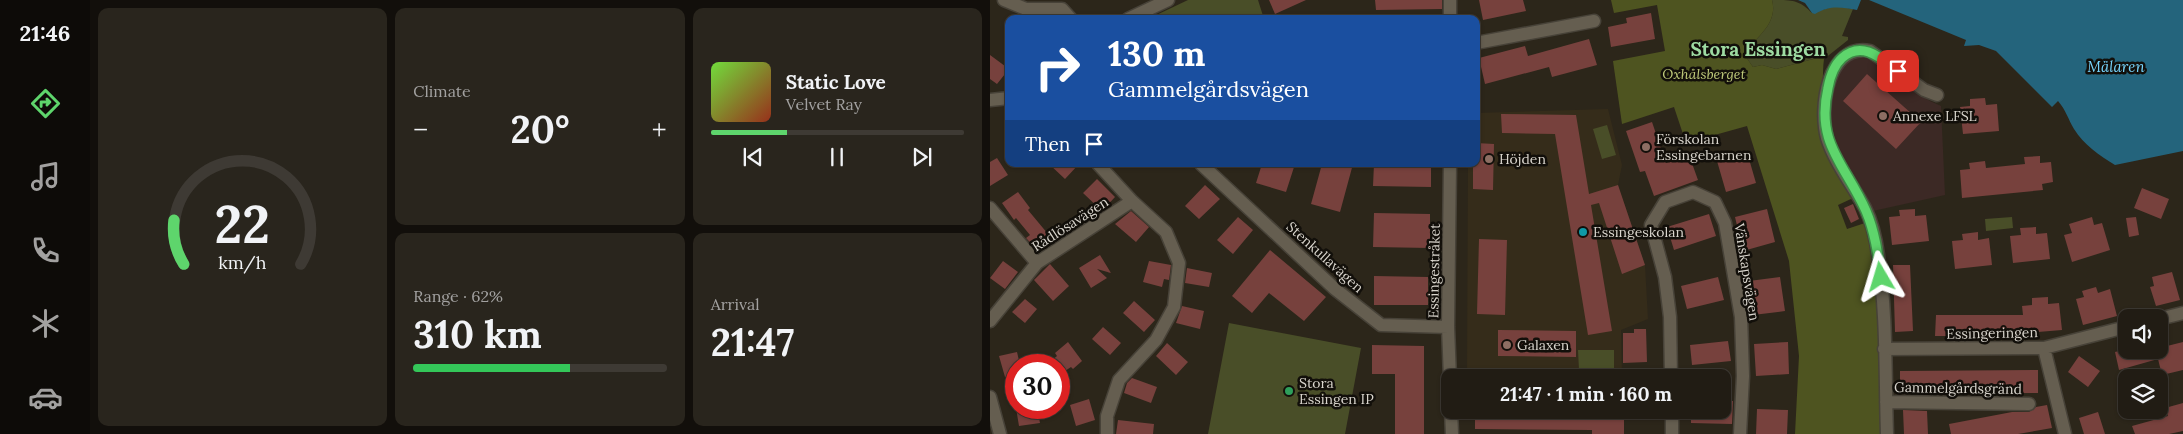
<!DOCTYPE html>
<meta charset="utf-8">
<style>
body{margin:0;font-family:Lora,serif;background:#29251d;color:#f1f3f6;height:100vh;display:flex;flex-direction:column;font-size:19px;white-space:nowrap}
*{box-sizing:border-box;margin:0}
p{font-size:16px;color:#a2a1a0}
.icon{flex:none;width:28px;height:28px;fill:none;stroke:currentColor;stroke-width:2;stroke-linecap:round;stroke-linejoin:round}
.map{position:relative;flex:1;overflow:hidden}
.drawer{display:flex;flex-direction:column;gap:8px;padding:8px;background:#120f0b;width:900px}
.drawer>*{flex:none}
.guide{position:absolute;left:15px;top:15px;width:475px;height:152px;border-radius:10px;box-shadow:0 1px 4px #0004,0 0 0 1px #3e3a34;background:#1a4fa0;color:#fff;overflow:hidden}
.buttons{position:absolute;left:1128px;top:309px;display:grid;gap:10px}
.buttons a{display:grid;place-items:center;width:50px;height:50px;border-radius:10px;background:#211c14;box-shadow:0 1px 4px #0004,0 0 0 1px #3e3a34;font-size:25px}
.speed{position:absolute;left:15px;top:354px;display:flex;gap:10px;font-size:25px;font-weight:700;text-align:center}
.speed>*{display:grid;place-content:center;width:65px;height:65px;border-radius:50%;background:#211c14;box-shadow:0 1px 4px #0004,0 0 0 1px #3e3a34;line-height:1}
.speed .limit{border:8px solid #d22;background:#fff;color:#111}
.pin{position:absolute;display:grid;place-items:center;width:42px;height:42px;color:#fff;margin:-21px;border-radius:10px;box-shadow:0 2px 8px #0006}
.me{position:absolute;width:55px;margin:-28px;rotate:353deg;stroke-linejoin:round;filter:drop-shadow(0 0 4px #0008)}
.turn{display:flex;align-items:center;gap:18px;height:105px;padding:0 20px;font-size:22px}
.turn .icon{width:65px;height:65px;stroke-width:2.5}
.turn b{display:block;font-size:35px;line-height:42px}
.then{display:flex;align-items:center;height:48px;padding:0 20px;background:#0003;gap:10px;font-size:19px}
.big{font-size:38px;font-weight:800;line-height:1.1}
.drawer .card{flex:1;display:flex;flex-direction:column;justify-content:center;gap:8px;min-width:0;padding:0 18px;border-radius:10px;background:#29251d}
.drawer .dial{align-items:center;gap:0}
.dial svg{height:130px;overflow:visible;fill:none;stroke:#3e3a34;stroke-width:7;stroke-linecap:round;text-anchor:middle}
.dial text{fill:#f1f3f6;stroke:none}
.song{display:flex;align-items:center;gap:15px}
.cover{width:60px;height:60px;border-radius:8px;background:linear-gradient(135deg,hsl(100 70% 55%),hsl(10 70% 35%))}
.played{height:5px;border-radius:2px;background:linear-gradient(90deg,#5ed56c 30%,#3e3a34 30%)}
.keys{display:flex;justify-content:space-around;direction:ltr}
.heat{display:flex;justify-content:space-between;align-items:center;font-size:28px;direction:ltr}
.charge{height:8px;border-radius:4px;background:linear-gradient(90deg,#34c759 62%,#3e3a34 0)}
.drawer .tiles{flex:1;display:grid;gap:8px;grid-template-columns:repeat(3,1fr)}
.card:first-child{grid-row:span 2}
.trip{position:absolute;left:451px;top:369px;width:290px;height:50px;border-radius:10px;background:#211c14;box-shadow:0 1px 4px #0004,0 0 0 1px #3e3a34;font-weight:800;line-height:50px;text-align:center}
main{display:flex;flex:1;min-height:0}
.dock{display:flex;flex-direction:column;width:90px;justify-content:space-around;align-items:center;background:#0d0b08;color:#a2a1a0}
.dock .icon{width:35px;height:35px}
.dock .selected{color:#5ed56c}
.dock b{font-size:22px;color:#f1f3f6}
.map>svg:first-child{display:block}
.commercial{fill:#3c2925}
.built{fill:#352c1a}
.green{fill:#494e28}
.forest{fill:#4e5420}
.water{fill:#24647c}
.building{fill:#77413d}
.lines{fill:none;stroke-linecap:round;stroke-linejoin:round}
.minor-casing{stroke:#474238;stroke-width:15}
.minor{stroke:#655e50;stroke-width:12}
.route-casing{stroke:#3d8a46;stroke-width:12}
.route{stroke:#5ed56c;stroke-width:9}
.education-dot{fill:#8d6e63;stroke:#120f0a;stroke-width:2}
.culture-dot{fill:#0f9aa8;stroke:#120f0a;stroke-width:2}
.leisure-dot{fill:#2e9e5b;stroke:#120f0a;stroke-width:2}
.labels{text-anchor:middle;stroke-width:5;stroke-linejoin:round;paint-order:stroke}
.park-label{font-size:14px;font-style:italic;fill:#bfca7a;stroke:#120f0a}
.poi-label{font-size:14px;fill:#d9d5cd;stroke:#120f0a;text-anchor:start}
.street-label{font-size:14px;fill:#d9d5cd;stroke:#120f0a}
.water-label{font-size:15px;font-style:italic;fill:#77d5fd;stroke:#120f0a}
.district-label{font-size:19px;font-weight:bold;fill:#9edba2;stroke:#120f0a}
</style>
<main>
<nav class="dock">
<b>21:46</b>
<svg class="icon selected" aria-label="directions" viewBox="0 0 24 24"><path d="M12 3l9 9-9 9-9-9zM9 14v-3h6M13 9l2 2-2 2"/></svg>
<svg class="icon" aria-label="music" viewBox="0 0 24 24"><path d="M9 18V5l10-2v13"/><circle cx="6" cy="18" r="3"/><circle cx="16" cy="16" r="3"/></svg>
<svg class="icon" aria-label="phone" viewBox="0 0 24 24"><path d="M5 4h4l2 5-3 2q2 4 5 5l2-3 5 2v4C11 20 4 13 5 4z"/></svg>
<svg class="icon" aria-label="climate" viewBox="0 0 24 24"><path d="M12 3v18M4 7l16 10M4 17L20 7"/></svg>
<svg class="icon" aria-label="car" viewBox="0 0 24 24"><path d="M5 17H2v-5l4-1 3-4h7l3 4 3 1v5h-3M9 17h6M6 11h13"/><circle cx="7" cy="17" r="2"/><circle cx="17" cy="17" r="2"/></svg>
</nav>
<section class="drawer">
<div class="tiles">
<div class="card dial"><svg viewBox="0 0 100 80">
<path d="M14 69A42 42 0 1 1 86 69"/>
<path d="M14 69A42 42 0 0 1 8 42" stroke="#5ed56c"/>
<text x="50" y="56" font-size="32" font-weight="700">22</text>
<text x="50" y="72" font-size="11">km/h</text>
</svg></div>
<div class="card"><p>Climate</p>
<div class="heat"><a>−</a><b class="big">20°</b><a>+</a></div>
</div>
<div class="card">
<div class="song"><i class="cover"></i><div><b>Static Love</b><p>Velvet Ray</p></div></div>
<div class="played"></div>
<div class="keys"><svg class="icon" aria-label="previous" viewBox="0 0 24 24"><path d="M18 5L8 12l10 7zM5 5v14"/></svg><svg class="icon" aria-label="pause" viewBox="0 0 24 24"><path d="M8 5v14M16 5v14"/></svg><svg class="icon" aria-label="next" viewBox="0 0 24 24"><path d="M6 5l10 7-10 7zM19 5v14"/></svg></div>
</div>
<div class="card"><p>Range · 62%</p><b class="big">310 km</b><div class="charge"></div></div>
<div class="card"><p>Arrival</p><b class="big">21:47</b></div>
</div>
</section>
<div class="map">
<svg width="1193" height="434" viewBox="0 0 1193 434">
<rect width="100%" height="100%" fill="#2c261a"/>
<!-- commercial -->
<path class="commercial" d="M864,58H878L902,78L940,101L951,106L955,195L883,211L857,167L844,137L839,110L844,83L854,66Z"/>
<!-- built -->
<path class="built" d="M618,109L632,165L628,185L655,265L658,319L631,330L632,376L477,375L478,164H486V113Z"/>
<!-- green -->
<path class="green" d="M198,0H268L274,19H158Z
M782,0C803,0 809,0 822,13L845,6L863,9L852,36L858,37V40L834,59L827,58L786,69L772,65L763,67L756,57V50C769,36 788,22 782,0Z
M617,125L626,155L612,159L603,129Z
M1022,217L1023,228L996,231L995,219Z
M239,323L371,348L355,434H218Z
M588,350H624V370H589Z"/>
<!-- forest -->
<path class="forest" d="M621,0H782C788,22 769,36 756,50V57L763,67L772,65L786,69L827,58L834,59C832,74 834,87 831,102L863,198L848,205L857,229L875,223C891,292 890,364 890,434H805L809,356L799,261L757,126L696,143L684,107L632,124L623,61L675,51L667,5L624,13Z"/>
<!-- water -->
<path class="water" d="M808,0H871L867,10C850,7 840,5 825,14L822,13L815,3Z
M879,0H1193V151L1125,165C1109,155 1094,145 1084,129C1078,119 1076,110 1068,101L1062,107L1006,51L989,45L974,46L976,40Z"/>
<!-- building -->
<path class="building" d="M279,0H316L285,14Z
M385,0H452V9L386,10Z
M489,0H533L536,11L493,20Z
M661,13L665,39L621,47L618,27L637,23L636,18Z
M599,39L607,65L562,77L559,67L495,84L489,58L535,46L538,56Z
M0,55L19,69L7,84L0,79Z
M877,74L931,122L906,149L853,101Z
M995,98L996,105L1007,104L1009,131L973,134L970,107L980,106V99Z
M511,114L586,115L599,194L628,185L655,265L632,274L609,203L601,205L622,331L598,335L565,134L512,133Z
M662,122L676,163L699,155L708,180L664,196L655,171L650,172L636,131Z
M486,143L504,144L503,190L483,189V164H486Z
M757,152L766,183L736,192L727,161Z
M1050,156V163L1061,162L1063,182L1052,184L1053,190L972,198L970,170L980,169L979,163L995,161L996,168L1035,164L1034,157Z
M7,158L18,175L0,186V162Z
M59,164H89L75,179Z
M272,164H305L296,192L266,183Z
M332,164H363L350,212L321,204Z
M384,164H441V187L383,186Z
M107,179L125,197L112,211L93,193Z
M215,185L230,199L209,219L195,206Z
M1152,188L1179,199L1171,219L1144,208Z
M28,192L40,208L38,210L63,240L48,251L36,238L40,235L26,218L24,220L12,203Z
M863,204L869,219L861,223L854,208Z
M777,209L785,242L753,251L745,217Z
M925,209V216L936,215L939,241L902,245L899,217L910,216L909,210Z
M141,211L159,227L146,242L125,224Z
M384,213L440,214V248L383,247Z
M719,214L726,236L684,250L677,227Z
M248,217L263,230L243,254L227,240Z
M1102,217L1104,225L1112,223L1120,250L1082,262L1074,235L1082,233L1079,224Z
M1146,217L1149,235L1139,237L1136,218Z
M1046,227V234L1057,233L1060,259L1023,263L1020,236L1031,235L1030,228Z
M988,232V240L999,238L1002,265L965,269L962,241L973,240L972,234Z
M489,239L517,240L515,315L487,314Z
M280,250L336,297L314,321L279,293L262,313L242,296Z
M110,255L121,273L107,269L117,278L101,288L89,268Z
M13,261L28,272L15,289L0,278Z
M159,261L181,265L179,280L174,279L172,287L153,282Z
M60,264L79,286L63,301L44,280Z
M903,265H920L923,331L905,332Z
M197,268L222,273L219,287L195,283Z
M1182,272L1190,300L1166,306L1160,287L1164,286L1162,277Z
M384,276L438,277V305H384Z
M728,277L734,300L697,309L691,286Z
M790,277L795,311L763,315L759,281Z
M1106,287L1108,293L1120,289L1127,316L1093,325L1086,299L1094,297L1092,291Z
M1058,297V304L1069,303L1072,330L1022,334V336H945L946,315H1033L1032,306L1042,305V298Z
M35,299L47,309L35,323L22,312Z
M144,301L165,320L154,332L133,313Z
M192,306L214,311L210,329L186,323Z
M113,327L131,343L120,355L102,339Z
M644,329H656L657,362L633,363V333H644Z
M508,330L586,331V357L508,356Z
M738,341L741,361L702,365L700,345Z
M78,342L92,361L83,369L81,367L69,375V365H56L67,356L65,353Z
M798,342L799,374L766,376L764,344Z
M1193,342V370L1172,375L1168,359L1129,370L1125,352L1133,350H1169V348Z
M177,343L198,362L186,375L166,356Z
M382,345L434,346V434H405V374H382Z
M27,352L30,365H26V373L15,377L9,356Z
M1089,356L1110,371L1098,387L1078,372Z
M1048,370V393L910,394V371Z
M142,378L167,387L161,403L134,393L137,383Z
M99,399L105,420L86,426L80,405Z
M732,401H743L742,424L701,423V410H732Z
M1193,403V431L1179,434H1145L1142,426L1178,416L1175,408Z
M1057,405L1062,428L1028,434H961L959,424L1022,412H1039L1046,407Z
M26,408H47L50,423L29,426Z
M767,409L798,410L797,434H766Z
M485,410H634V434H602V430L485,429Z
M913,410L937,411L938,434H914Z
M1108,412L1115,434H1094L1089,418Z
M128,420L164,424L163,434H126Z"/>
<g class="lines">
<defs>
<path id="minor" d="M14,0L36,9H72L81,19
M138,19L178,0
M460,19V0
M486,43L604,21
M0,100L19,98
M108,164L142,201L176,232L189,263L184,307L166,340L129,380L117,416V434
M211,164L345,289L391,325L458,327
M460,164L458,327L460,378
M0,208L47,263
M1169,319L1193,313
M0,321L47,263L142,201
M1054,348L1075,434
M894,349L1054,348L1136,327
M681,378L680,317L675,277L661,225L675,202L703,192L725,202L735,223L751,317L753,376L750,434
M0,397L10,434
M896,402L1039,404
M461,410L462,434
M682,410V434
M897,434C895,375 897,314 888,255C886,240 882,222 875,208C863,186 844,161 837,138C829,108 837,43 880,51L934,90L947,95"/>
</defs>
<!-- minor casing -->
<use href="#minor" class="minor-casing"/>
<!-- minor -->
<use href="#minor" class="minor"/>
</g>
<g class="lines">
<defs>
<path id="route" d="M891,277C888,255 885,232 876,211C856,165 825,144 838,88C840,77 843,66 852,58C872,40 891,58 908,71"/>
</defs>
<!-- route casing -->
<use href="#route" class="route-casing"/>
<!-- route -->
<use href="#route" class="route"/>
</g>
<!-- markers -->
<g class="education-dot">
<circle cx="893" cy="116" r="5"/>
<circle cx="656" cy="147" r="5"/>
<circle cx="499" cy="159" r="5"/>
<circle cx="517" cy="345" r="5"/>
</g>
<circle class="culture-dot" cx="593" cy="232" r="5"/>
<circle class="leisure-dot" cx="299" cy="391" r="5"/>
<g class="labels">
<!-- park labels -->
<g class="park-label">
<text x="714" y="79">Oxhålsberget</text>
</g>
<!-- poi labels -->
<g class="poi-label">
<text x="903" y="121">Annexe LFSL</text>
<text x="666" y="144">Förskolan<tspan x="666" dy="16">Essingebarnen</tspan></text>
<text x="509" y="164">Höjden</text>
<text x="603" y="237">Essingeskolan</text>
<text x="527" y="350">Galaxen</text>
<text x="309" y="388">Stora<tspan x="309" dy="16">Essingen IP</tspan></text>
</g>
<!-- street labels -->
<g class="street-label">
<text transform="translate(80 224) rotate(-33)" y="5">Rådlösavägen</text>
<text transform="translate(335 257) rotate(42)" y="5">Stenkullavägen</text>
<text transform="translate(444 271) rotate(-89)" y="5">Essingestråket</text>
<text transform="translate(757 272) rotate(81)" y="5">Vänskapsvägen</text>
<text transform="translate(1002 333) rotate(-1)" y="5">Essingeringen</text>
<text transform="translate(968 388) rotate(1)" y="5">Gammelgårdsgränd</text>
</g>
<!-- water labels -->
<g class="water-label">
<text x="1126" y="72">Mälaren</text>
</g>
<!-- district labels -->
<g class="district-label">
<text x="768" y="56">Stora Essingen</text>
</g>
</g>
</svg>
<div class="buttons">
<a><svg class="icon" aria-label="sound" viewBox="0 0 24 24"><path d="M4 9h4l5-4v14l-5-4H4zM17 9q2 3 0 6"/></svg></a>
<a><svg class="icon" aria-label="layers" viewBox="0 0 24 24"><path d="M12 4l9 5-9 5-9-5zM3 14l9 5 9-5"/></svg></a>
</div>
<div class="speed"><div class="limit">30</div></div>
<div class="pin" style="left:908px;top:71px;background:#d93025"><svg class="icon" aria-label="arrive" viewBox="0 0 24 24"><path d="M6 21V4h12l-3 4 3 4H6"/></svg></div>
<svg class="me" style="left:891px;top:277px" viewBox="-20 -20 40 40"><path d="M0-17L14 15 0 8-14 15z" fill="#5ed56c" stroke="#fff" stroke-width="4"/></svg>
<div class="trip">21:47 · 1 min · 160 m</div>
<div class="guide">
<div class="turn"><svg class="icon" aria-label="right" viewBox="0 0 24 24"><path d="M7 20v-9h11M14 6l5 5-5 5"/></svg><div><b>130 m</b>Gammelgårdsvägen</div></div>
<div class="then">Then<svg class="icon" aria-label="arrive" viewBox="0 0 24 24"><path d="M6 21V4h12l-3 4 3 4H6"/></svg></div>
</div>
</div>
</main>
